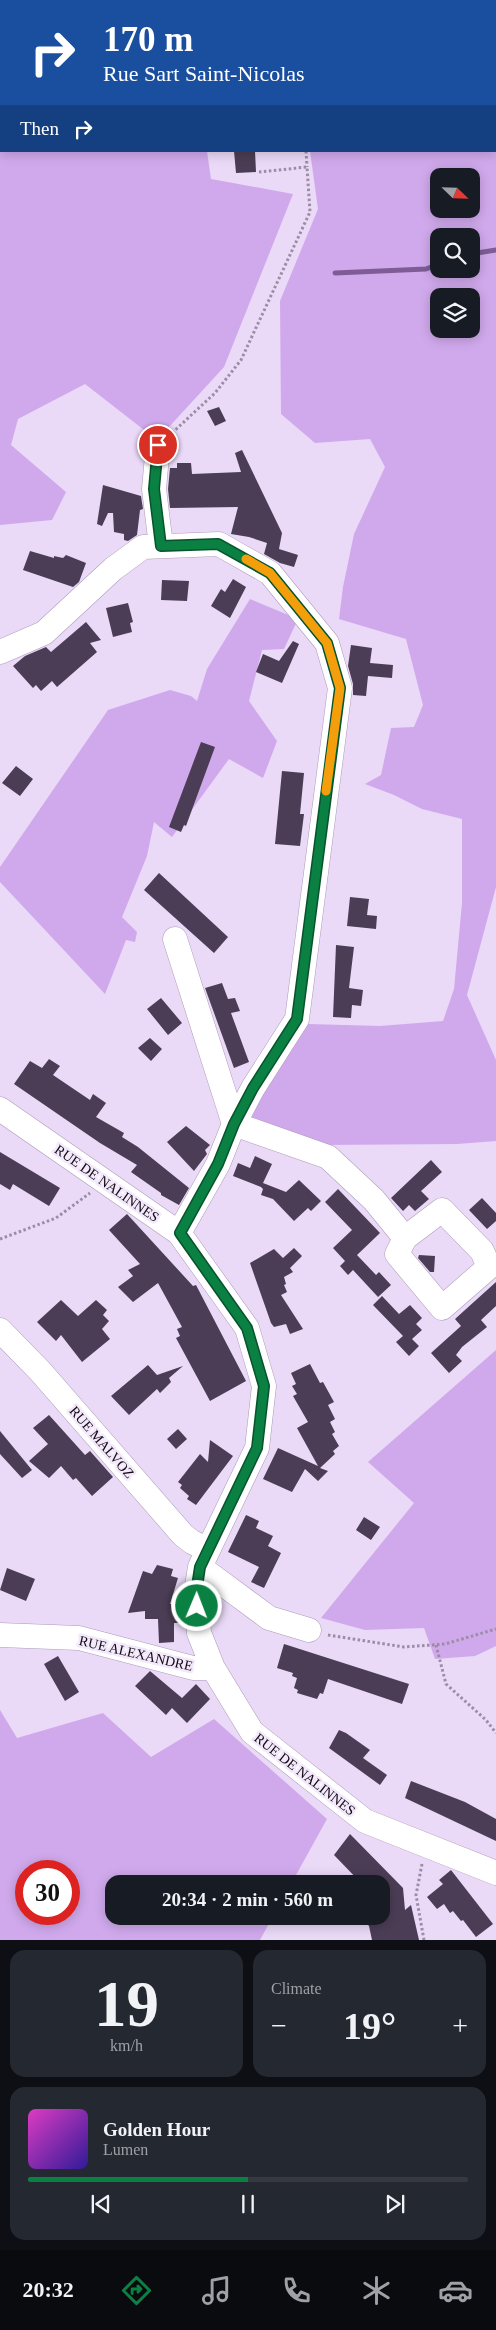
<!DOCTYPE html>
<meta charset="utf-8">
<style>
body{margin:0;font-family:"Times New Roman",serif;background:#242831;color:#f1f3f6;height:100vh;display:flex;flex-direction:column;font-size:19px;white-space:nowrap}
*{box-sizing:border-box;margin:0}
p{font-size:16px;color:#9ea1a6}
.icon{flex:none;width:28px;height:28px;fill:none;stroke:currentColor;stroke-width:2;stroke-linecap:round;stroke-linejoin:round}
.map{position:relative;height:1940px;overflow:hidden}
.side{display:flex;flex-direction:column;gap:10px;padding:10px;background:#0d0f14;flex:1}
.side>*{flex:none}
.top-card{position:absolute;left:0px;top:0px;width:496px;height:152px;box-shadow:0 2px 12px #0003;background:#1a4fa0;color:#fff;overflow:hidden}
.needle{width:32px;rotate:113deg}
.fabs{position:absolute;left:430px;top:168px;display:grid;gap:10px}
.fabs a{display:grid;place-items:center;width:50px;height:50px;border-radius:10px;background:#171b24;box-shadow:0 2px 12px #0003;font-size:25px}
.speed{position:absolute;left:15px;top:1860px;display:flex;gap:10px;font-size:25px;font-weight:700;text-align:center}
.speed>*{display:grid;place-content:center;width:65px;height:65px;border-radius:50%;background:#171b24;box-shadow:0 2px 12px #0003;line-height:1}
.speed .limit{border:8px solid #d22;background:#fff;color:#111}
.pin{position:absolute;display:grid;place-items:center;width:42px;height:42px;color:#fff;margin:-21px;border:2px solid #fff;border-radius:50%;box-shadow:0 1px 5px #0007}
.me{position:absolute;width:55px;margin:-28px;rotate:1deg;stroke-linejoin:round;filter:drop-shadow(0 0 4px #0008)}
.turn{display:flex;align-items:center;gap:18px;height:105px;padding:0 20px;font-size:22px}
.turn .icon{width:65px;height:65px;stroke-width:2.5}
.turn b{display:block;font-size:35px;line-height:42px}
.then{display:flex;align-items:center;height:48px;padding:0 20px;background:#0003;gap:10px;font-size:19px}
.big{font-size:38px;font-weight:800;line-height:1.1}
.side .card{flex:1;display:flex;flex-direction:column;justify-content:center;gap:8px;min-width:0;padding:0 18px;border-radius:15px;background:#242831}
.side .dial{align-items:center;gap:0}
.dial b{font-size:65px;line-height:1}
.song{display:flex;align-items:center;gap:15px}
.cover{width:60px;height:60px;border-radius:8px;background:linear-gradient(135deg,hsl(310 70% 55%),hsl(250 70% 35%))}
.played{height:5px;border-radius:2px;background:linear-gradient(90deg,#0b8043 50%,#363941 50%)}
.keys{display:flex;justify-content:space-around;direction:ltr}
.heat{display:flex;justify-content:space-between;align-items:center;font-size:28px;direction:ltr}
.side .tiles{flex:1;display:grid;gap:10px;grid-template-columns:1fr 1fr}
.card:last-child{grid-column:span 2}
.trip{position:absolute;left:105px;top:1875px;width:285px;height:50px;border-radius:15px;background:#171b24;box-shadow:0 2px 12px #0003;font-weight:800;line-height:50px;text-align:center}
.tabs{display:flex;height:80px;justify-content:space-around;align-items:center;background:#090b0e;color:#9ea1a6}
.tabs .icon{width:35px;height:35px}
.tabs .selected{color:#0b8043}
.tabs b{font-size:22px;color:#f1f3f6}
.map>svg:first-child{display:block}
.green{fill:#d0a9ec;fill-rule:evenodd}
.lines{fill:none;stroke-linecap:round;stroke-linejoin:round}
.stream{stroke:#7e5d96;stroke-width:5}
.building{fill:#4b3d55}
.minor-casing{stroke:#ac9cb8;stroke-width:25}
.path{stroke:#9a8da4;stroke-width:3;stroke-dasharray:2.5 2.5;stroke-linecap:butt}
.minor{stroke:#fff;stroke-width:24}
.route-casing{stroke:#07532c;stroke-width:12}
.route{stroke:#0b8043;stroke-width:9}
.slow{stroke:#f59e0b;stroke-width:9}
.labels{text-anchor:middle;stroke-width:5;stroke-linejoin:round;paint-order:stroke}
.street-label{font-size:14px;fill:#100a14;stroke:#f3e9fb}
</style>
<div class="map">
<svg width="496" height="1940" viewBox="0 0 496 1940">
<rect width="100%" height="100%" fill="#ead9f7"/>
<!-- green -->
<path class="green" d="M0,0L189,1H1V151H207L211,179L293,194L224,367L157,440L85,384L18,419L11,445L66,492L52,520L0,525Z
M339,0H496V887L467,995L496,1060V1141L457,1144L321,1145L243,1123L308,1024L380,1026L443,1021L454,989L462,903V819L422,809L394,795L365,784L381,775L391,728L414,727L423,705L406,639L339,619L343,587L354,534L385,467L370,439L315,443L281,414L280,301L318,209L310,151H495V1ZM439,176H471V209H439ZM439,236H471V269H439ZM439,296H471V329H439Z
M250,599L298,619L284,649L262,650L249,701L277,741L263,778L229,759L172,837L154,822L147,856L122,917L137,932L135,942L126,940L105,994L0,882V867L108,710L170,690L191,696L197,701L207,669Z
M496,1350V1646L475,1656L435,1659L424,1628L365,1630L321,1618L414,1503L368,1462Z
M0,1710L17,1738L103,1713L151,1757L214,1719L327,1819L291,1884H114V1916H273L260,1940H0ZM26,1871H69V1914H26Z"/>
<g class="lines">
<!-- stream -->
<path class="stream" d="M471,254L496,250
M335,273L426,269L439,264"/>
</g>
<!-- building -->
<path class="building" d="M234,151H255L256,172L236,173Z
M219,407L226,421L215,426L207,411Z
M242,450L282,533L279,549L298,555L294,567L280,563L264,554L267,543L249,537L231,534L238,507L170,508L168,489L170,468H177V463H191L192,474L241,472L235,453Z
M103,485L141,496L143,509L140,510L137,535L128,541L124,540V534L114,532L113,513H108L102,526L97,524Z
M30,551L54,558V556L63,558L66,555L86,563L79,582L73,587L23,570Z
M233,579L246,587L230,618L211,606L221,589L225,592Z
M162,580L189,581L187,601L161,600Z
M128,603L133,622L130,623L132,632L113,637L106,608Z
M86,622L101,640L90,643L97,652L57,687L52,681L41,691L36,685L33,688L13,666L25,656L46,647L51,652Z
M293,641L299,644L282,683L256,672L263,654L279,661Z
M351,645L372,648L370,663L393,665L392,678L368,676L366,696L353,695V684L348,666Z
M201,742L215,747L186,826L184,825L181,832L169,827Z
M16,766L33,779L20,796L2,783Z
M282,771L304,773L300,814H304L300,846L275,844Z
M159,873L228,937L214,953L144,890Z
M350,897L369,899L367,915L377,916L376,929L347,926Z
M336,945L354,947L349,988L363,990L361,1006L352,1005L351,1018L333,1017Z
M222,983L228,999L235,998L240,1011L231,1013L249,1062L234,1068L205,988Z
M161,998L182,1023L168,1035L147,1009Z
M150,1038L162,1049L151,1061L138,1048Z
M49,1059L60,1066L53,1075L90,1100L93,1094L106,1103L96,1117L124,1133L122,1137L138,1147L189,1188L179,1205L161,1195V1193L131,1172L137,1165L100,1143L14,1084L30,1061L42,1068Z
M186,1126L210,1145L205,1150L207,1154L194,1171L167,1142Z
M0,1152L60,1188L49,1206L13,1184L10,1190L0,1184Z
M255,1156L272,1164L263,1183L286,1192L299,1180L321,1201L311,1211L308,1208L294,1221L273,1199L261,1195L263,1189L261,1187L233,1176L238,1163L250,1168Z
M431,1160L442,1172L421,1191L429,1199L415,1211L409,1205L403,1211L391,1198Z
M338,1189L380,1233L357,1255L376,1275L379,1272L391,1285L378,1297L353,1270L348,1275L340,1266L345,1261L333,1248L352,1230L325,1202Z
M482,1198L496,1213V1221L487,1229L469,1210Z
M127,1214L193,1286L196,1285L246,1381L210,1401L176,1338L180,1336L177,1329L182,1327L158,1283L133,1302L118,1287L133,1276L128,1270L140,1264L109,1230Z
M294,1248L302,1256L290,1268L293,1272L284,1277L286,1284L284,1285L287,1292L281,1295L303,1329L290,1334L286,1324L274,1327L271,1323L250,1263L274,1249L283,1258Z
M419,1255L435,1256L434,1272H430L418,1258Z
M496,1282V1306L481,1320L487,1327L462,1347L456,1355L462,1361L449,1373L431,1353L461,1326L455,1319Z
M382,1296L399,1314L410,1305L422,1318L416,1324L422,1330L412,1339L419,1346L409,1356L396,1342L403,1336L373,1305Z
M61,1300L78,1316L96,1300L107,1310L103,1315L109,1321L102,1329L110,1339L82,1362L61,1335L56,1341L37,1322Z
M310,1364L320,1383L323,1382L334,1402L328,1405L335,1419L330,1422L335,1432L332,1434L339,1446L333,1451L335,1454L320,1468L328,1471L318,1481L305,1469L292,1492L263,1479L278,1448L318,1466L297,1428L308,1422L293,1396L297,1394L292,1386L296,1384L291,1373Z
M148,1365L157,1375L183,1366L169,1378L171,1382L160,1393L157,1389L129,1415L111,1396Z
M49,1415L85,1455L90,1451L113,1477L92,1496L76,1478L73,1480L61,1466L49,1478L29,1461L48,1444L33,1428Z
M178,1429L187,1439L176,1449L167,1439Z
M0,1431L32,1470L22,1478L0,1454Z
M210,1440L233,1456L196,1505L187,1499L189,1496L180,1488L182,1485L178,1482L200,1454L208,1462Z
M246,1515L259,1521L256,1528L273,1536L268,1546L281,1553L264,1588L251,1582L259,1567L228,1552Z
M364,1517L380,1527L371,1540L356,1530Z
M157,1565L173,1569L171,1576L178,1578L170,1604H178L179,1623H174V1642L159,1643L158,1619H145V1611L128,1613L143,1571L152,1574Z
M7,1568L35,1579L26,1601L0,1590Z
M284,1644L409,1684L402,1704L328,1679L323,1694L320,1693L317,1699L297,1693L298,1690L294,1688L297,1678L292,1676L293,1673L277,1668Z
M58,1656L79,1692L65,1701L44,1664Z
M150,1671L182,1698L196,1684L210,1699L187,1723L172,1708L166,1715L135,1686Z
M339,1730L346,1733L370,1750L363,1758L387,1775L380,1785L329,1748Z
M411,1781L465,1802L496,1819V1841L405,1798Z
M350,1834L403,1888L405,1910L411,1905L419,1940H372L369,1926L360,1916H381V1884H362L334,1855Z
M451,1870L493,1924L476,1937L463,1920L461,1921L453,1911L450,1913L444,1904L437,1909L427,1897L443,1884L439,1880Z"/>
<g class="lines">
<defs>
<path id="minor" d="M158,445L154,489L161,546
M0,652L44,633L113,569L143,547L219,544L270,573L327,643L340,688L297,1019L253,1088L234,1124L218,1164L179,1233
M175,939L234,1124L328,1157L374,1200L405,1238
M0,1109L179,1233L247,1328L264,1386L257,1448L200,1567L196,1593L199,1633L213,1668L252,1732L365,1821L496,1873
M442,1210L482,1251L489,1267L442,1308L397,1254L405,1238Z
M0,1330L40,1371L183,1535L192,1542L208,1550
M200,1567L269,1618L309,1630
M0,1635L79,1638L193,1668H213"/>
</defs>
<!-- minor casing -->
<use href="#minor" class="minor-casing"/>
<!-- path -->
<path class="path" d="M329,1L330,0
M306,151L307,167
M172,433L215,393L241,360L310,212L307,167L259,172
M0,1239L56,1218L90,1193
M328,1635L404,1647L445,1644L496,1629
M436,1645L446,1684L486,1720L496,1733
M422,1864L416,1895L424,1940"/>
<!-- minor -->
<use href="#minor" class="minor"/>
</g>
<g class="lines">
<defs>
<path id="route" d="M158,445L154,489L161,546L218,544L270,573L327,643L340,688L297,1019L253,1088L234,1124L218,1164L180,1233L247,1328L264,1386L257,1448L200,1567L196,1593L197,1606"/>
</defs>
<!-- route casing -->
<use href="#route" class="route-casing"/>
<!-- route -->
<use href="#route" class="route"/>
<!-- slow -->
<path class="slow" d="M246,559L270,573L327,643L340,688L326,791"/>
</g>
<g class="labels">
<!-- street labels -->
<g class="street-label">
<text transform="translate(107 1183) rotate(35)" y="5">RUE DE NALINNES</text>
<text transform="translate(102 1442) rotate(49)" y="5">RUE MALVOZ</text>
<text transform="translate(136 1653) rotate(13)" y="5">RUE ALEXANDRE</text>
<text transform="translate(305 1774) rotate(38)" y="5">RUE DE NALINNES</text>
</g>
</g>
</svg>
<div class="fabs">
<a><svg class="needle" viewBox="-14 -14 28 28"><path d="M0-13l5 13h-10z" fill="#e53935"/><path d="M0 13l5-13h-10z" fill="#9ea1a6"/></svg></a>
<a><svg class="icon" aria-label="search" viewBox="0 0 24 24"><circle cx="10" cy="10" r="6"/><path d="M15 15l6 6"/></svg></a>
<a><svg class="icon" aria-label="layers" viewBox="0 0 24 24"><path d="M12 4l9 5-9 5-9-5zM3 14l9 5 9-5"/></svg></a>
</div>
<div class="speed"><div class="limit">30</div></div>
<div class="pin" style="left:158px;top:445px;background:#d93025"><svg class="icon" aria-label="arrive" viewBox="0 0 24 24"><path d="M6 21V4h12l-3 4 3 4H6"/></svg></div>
<svg class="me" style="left:197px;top:1606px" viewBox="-20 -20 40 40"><circle r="17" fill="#0b8043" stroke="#fff" stroke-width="3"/><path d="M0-11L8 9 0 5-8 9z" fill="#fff"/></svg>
<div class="trip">20:34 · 2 min · 560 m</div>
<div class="top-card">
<div class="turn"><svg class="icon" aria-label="right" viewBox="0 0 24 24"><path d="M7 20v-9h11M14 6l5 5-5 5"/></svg><div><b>170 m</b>Rue Sart Saint-Nicolas</div></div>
<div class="then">Then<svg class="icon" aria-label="right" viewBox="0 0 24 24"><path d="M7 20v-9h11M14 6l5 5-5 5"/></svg></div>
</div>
</div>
<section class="side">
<div class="tiles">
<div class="card dial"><b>19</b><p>km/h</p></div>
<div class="card"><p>Climate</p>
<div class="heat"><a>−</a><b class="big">19°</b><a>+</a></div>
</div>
<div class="card">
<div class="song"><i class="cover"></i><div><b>Golden Hour</b><p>Lumen</p></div></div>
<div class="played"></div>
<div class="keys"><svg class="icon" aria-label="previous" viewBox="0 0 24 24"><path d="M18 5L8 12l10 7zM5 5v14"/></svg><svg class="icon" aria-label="pause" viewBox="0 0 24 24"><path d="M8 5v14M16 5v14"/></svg><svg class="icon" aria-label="next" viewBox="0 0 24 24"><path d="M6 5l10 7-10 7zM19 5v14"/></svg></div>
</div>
</div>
</section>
<nav class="tabs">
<b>20:32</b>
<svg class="icon selected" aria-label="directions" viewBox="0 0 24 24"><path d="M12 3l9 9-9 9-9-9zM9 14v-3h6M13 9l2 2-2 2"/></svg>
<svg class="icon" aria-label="music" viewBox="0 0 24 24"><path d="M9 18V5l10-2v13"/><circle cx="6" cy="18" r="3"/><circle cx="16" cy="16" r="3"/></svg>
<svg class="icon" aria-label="phone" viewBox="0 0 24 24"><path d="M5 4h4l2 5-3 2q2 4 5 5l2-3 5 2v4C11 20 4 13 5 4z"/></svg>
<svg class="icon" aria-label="climate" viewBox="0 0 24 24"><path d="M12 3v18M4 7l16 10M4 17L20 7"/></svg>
<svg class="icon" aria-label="car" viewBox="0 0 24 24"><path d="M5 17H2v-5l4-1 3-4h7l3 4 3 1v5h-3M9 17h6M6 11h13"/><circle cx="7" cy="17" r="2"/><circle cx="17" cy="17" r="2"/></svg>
</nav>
